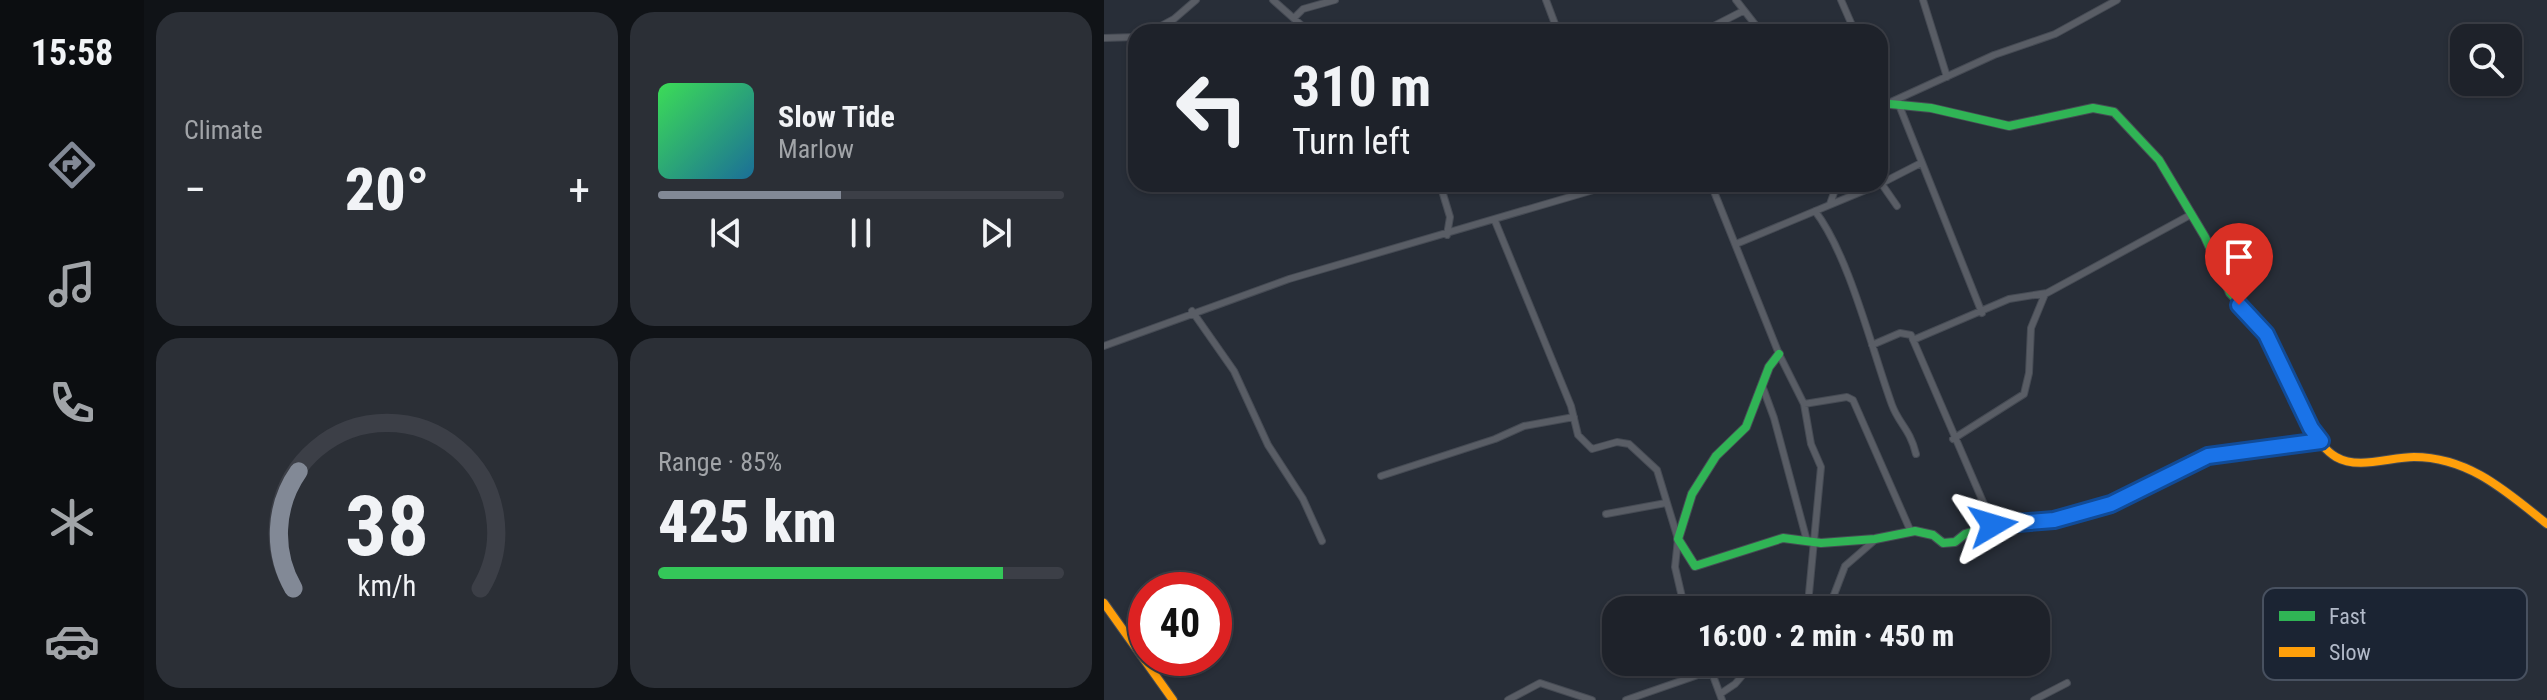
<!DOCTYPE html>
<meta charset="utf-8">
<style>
body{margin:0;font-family:"Roboto Condensed",sans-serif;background:#2b2f36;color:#f1f3f6;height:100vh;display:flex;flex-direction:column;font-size:30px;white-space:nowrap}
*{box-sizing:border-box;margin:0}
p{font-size:26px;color:#a1a4a8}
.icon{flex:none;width:44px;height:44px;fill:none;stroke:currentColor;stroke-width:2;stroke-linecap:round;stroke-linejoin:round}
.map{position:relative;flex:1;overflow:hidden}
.drawer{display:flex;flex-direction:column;gap:12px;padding:12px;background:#101317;width:960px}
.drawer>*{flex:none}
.hud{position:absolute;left:24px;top:24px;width:760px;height:168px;border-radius:24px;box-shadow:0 2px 6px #0004,0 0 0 2px #3c3f47;background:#1e222a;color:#f1f3f6;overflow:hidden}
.controls{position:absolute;left:1346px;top:24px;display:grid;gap:16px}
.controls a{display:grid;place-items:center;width:72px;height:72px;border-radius:16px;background:#1e222a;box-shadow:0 2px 6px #0004,0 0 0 2px #3c3f47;font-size:40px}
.speed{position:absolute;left:24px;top:572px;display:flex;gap:16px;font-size:40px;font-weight:700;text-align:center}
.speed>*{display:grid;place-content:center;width:104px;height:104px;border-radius:50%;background:#1e222a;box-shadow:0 2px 6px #0004,0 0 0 2px #3c3f47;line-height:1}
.speed .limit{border:12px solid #d22;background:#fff;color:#111}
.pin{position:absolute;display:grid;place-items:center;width:68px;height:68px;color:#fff;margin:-82px -34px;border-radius:50% 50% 50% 0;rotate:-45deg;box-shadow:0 0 8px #0007}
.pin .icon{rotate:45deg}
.me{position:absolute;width:88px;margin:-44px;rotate:83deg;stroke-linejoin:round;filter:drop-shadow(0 0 6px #0008)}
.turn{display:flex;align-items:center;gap:28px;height:168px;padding:0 32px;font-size:36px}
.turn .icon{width:104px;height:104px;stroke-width:2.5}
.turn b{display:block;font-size:56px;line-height:68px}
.big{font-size:60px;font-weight:800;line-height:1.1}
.drawer .widget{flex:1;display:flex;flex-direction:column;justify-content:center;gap:12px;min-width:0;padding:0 28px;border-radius:24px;background:#2b2f36}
.drawer .dial{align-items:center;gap:0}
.dial svg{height:208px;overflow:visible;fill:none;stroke:#3c3f47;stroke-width:7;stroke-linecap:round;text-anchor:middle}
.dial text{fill:#f1f3f6;stroke:none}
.song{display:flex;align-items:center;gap:24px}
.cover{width:96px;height:96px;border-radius:12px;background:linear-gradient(135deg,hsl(130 70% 55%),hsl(200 70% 35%))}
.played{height:8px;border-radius:4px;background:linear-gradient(90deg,#828996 45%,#3c3f47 45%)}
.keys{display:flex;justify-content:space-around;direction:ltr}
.heat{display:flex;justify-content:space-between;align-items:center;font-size:44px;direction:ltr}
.charge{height:12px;border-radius:6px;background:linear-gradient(90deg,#34c759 85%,#3c3f47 0)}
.drawer .tiles{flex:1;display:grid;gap:12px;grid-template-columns:repeat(2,1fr)}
.trip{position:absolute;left:498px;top:596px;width:448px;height:80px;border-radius:24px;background:#1e222a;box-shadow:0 2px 6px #0004,0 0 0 2px #3c3f47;font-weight:800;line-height:80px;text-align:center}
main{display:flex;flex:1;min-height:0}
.tab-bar{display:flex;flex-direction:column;width:144px;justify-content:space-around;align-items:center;background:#0c0e11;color:#a1a4a8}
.tab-bar .icon{width:56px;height:56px}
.tab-bar .on{color:#828996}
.tab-bar b{font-size:36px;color:#f1f3f6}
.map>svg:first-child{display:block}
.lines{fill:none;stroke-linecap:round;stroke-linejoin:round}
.street-casing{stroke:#464b54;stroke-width:8}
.fast-casing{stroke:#464b54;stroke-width:10}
.slow-casing{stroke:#464b54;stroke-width:10}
.street{stroke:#595d65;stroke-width:6}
.fast{stroke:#30b455;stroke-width:8}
.slow{stroke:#ff9f0a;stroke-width:8}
.route-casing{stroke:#114b97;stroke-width:20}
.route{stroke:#1a73e8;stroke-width:14}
.key{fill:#1b2433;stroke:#485160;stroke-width:2}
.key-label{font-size:22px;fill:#b2bac9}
</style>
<main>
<nav class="tab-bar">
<b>15:58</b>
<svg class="icon on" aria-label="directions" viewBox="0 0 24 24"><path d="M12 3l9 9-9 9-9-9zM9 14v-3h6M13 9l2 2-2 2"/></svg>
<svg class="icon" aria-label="music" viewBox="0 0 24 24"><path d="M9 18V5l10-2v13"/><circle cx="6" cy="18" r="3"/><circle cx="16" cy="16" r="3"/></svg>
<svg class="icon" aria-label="phone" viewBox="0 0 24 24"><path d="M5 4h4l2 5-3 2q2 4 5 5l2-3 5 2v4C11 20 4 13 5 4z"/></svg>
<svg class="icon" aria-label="climate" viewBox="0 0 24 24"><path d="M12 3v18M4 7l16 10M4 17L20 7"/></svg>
<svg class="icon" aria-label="car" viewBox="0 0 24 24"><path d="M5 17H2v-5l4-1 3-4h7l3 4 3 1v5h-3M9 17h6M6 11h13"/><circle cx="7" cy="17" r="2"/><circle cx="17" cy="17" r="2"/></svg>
</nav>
<section class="drawer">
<div class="tiles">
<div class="widget"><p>Climate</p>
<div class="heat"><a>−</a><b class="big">20°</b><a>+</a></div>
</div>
<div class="widget">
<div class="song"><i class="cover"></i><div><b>Slow Tide</b><p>Marlow</p></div></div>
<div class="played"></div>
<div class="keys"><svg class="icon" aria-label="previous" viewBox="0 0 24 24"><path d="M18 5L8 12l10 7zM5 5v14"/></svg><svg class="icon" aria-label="pause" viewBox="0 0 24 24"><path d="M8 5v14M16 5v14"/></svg><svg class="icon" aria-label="next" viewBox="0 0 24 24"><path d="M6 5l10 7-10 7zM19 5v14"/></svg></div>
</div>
<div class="widget dial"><svg viewBox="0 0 100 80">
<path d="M14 69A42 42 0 1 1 86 69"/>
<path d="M14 69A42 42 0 0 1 16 24" stroke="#828996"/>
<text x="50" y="56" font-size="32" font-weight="700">38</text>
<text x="50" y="72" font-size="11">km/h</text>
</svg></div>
<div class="widget"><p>Range · 85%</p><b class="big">425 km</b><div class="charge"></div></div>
</div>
</section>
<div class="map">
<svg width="1443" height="700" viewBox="0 0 1443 700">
<rect width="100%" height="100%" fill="#282e38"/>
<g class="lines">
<defs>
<path id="street" d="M169,0L205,32
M442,0L454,32
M632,0L657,32
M737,0L751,32
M819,0L843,77
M190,18L199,9L231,0
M46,32L70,19L92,0
M598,32L639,11
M0,38L32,37
M795,105L878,313
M776,107L890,55L951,34L1013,0
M777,183L793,206
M336,184L346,217L343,235
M607,184L675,354L700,404L707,444L717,467L704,604
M776,184L817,163
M726,204L733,184
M711,211C745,255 768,350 788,405C795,424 806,429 812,454
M391,221L467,406L474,435L488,449L513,442L525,444L553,470L574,539L571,567L581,610
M632,244L776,184
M88,311L130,371L164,445L199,499L218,541
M809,340L905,299L943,293L1088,214
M768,345L796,333L807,335L889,525
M0,346L185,279L510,184
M659,388L670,418L703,541
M700,404L743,397L749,400L807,532
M849,439L920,394L925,373L927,328L941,294
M277,476L391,439L420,426L470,417
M502,514L562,503
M728,600L741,566L771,540
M696,610C711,597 730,597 744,610
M604,662L618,700
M616,694L631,684L650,662
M404,700L436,683L488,700
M522,700L594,675H608
M930,700L963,683"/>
<path id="fast" d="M776,103L827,108L905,126L989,108L1010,112L1055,160L1101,237L1126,293L1140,308
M675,354L665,367L642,427L612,456L588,494L574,539L591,566L679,538L717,543L771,539L811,531L829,535L839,543L851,542L861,534L889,525L950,520L1016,500"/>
<path id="slow" d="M1140,308C1147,317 1157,326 1163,336C1182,369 1200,438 1232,457C1254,470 1286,457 1310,457C1365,457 1403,492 1443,524
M1016,500L1104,456L1217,441
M0,603L69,700"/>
</defs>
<!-- street casing -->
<use href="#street" class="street-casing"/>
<!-- fast casing -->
<use href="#fast" class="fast-casing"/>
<!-- slow casing -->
<use href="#slow" class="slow-casing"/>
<!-- street -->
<use href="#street" class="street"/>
<!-- fast -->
<use href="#fast" class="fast"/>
<!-- slow -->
<use href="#slow" class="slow"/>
</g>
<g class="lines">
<defs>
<path id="route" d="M889,525L950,520L1007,504L1104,456L1217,441L1207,428L1162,334L1135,305"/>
</defs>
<!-- route casing -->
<use href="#route" class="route-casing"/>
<!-- route -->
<use href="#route" class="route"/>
</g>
<!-- legend -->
<rect x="1159" y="588" width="264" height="92" rx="12" class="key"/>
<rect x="1175" y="611" width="36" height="10" fill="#30b455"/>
<rect x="1175" y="647" width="36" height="10" fill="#ff9f0a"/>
<g class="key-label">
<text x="1225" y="624">Fast</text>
<text x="1225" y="660">Slow</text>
</g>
</svg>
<div class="controls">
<a><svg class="icon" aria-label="search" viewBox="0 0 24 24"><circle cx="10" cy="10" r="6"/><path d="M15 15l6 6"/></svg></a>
</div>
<div class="speed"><div class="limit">40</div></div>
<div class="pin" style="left:1135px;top:305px;background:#d93025"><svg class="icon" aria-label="arrive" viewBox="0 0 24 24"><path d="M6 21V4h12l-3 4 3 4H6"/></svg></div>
<svg class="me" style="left:889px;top:525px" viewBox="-20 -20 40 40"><path d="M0-17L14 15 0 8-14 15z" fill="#1a73e8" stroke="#fff" stroke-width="4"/></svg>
<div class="trip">16:00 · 2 min · 450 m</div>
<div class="hud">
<div class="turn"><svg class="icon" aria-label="left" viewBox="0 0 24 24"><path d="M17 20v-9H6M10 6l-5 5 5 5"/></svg><div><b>310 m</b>Turn left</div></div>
</div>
</div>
</main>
